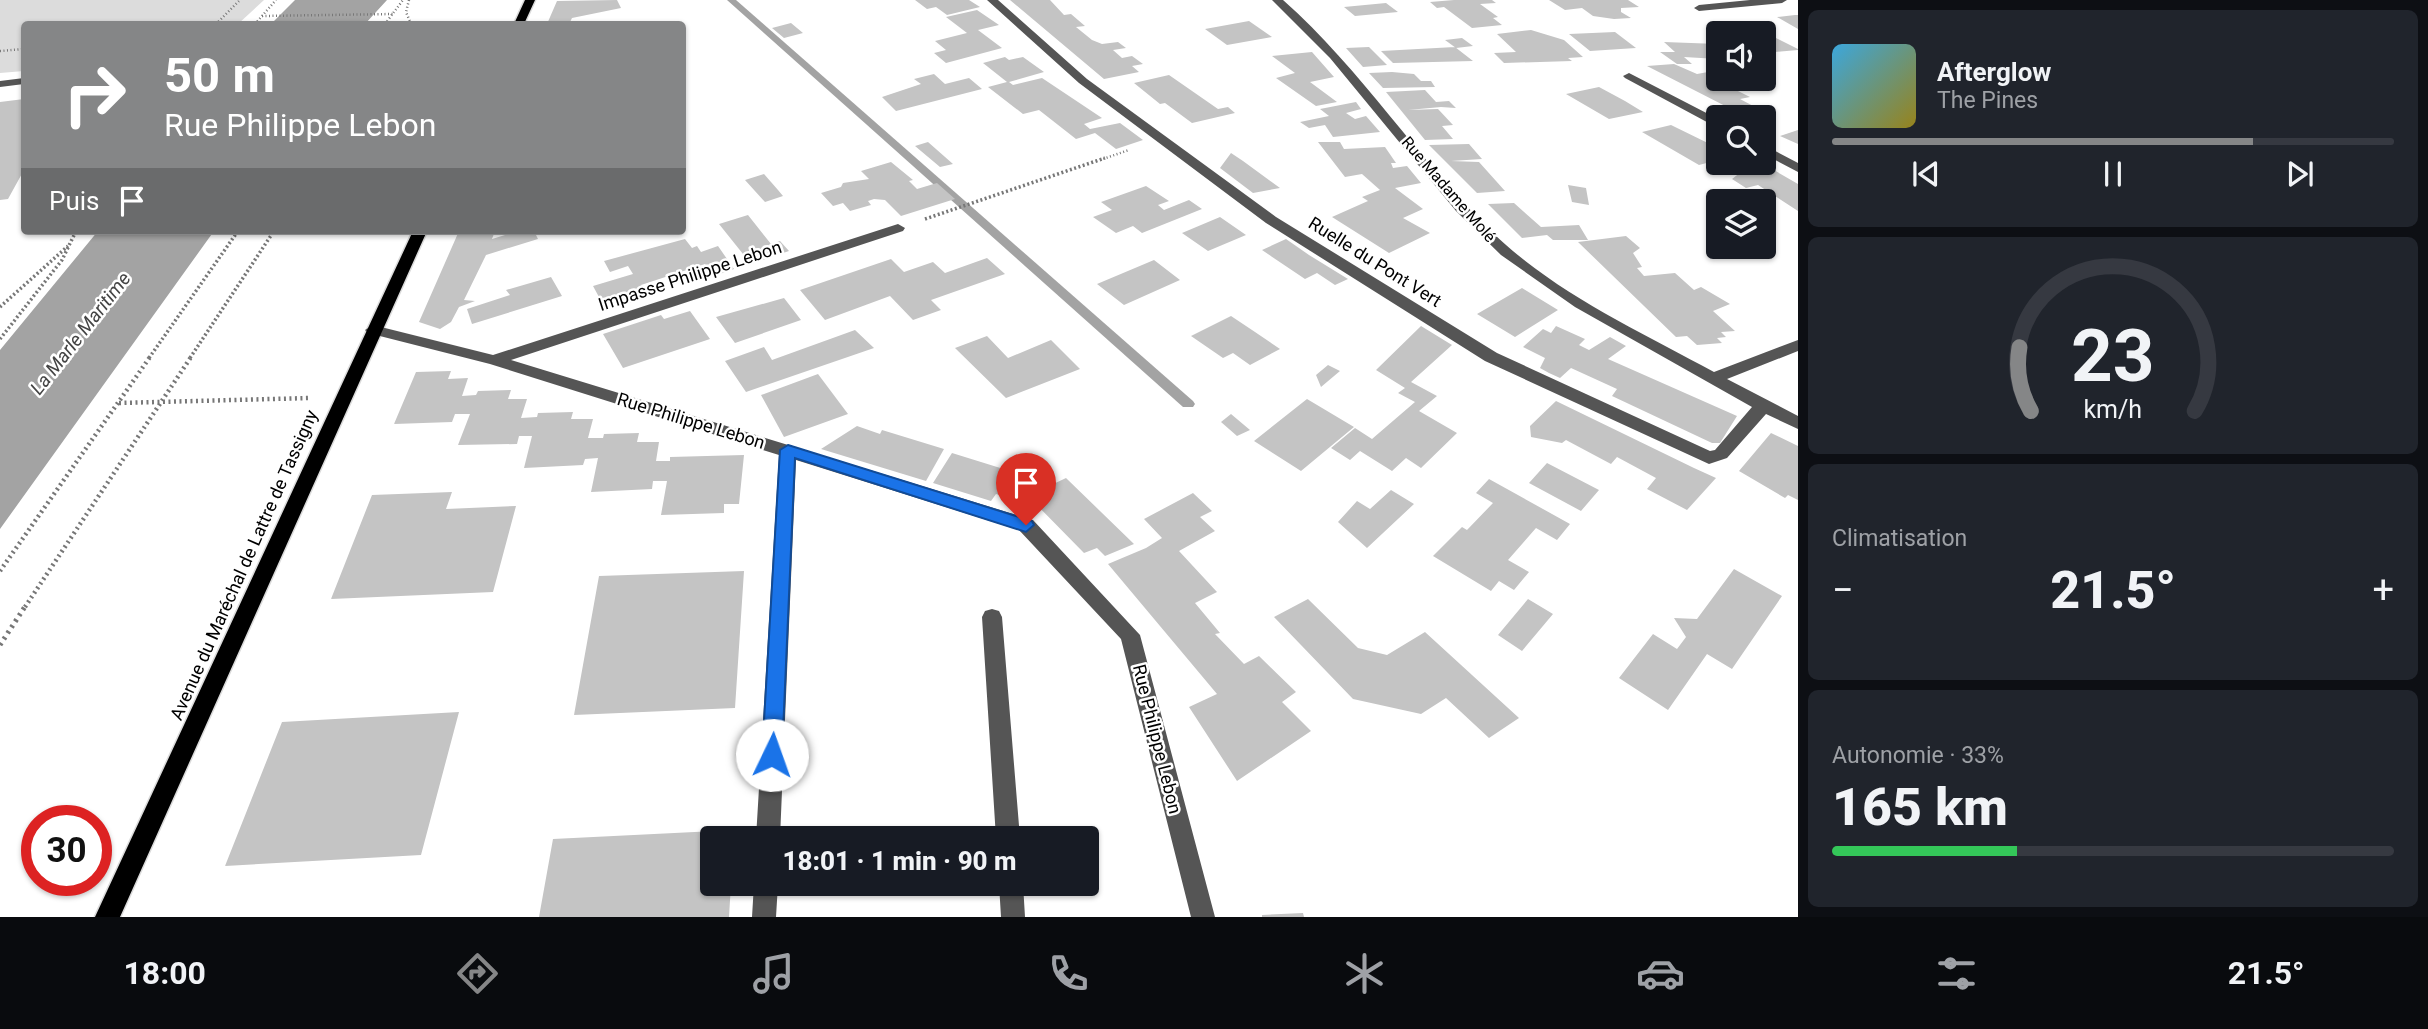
<!DOCTYPE html>
<html lang="fr">
<meta charset="utf-8">
<style>
body{margin:0;font-family:Roboto,sans-serif;background:#20242c;color:#f1f3f6;height:100vh;display:flex;flex-direction:column;font-size:26px;white-space:nowrap}
*{box-sizing:border-box;margin:0}
p{font-size:23px;color:#9ea1a6}
.icon{flex:none;width:38px;height:38px;fill:none;stroke:currentColor;stroke-width:2;stroke-linecap:round;stroke-linejoin:round}
.map{position:relative;flex:1;overflow:hidden}
.side{display:flex;flex-direction:column;gap:10px;padding:10px;background:#0d0f14;width:630px}
.side>*{flex:none}
.hud{position:absolute;left:21px;top:21px;width:665px;height:214px;border-radius:7px;box-shadow:0 2px 5px #0004;background:#858687;color:#fff;overflow:hidden}
.buttons{position:absolute;left:1706px;top:21px;display:grid;gap:14px}
.buttons a{display:grid;place-items:center;width:70px;height:70px;border-radius:7px;background:#171b24;box-shadow:0 2px 5px #0004;font-size:35px}
.speed{position:absolute;left:21px;top:805px;display:flex;gap:14px;font-size:35px;font-weight:700;text-align:center}
.speed>*{display:grid;place-content:center;width:91px;height:91px;border-radius:50%;background:#171b24;box-shadow:0 2px 5px #0004;line-height:1}
.speed .limit{border:10px solid #d22;background:#fff;color:#111}
.pin{position:absolute;display:grid;place-items:center;width:60px;height:60px;color:#fff;margin:-72px -30px;border-radius:50% 50% 50% 0;rotate:-45deg;box-shadow:0 0 7px #0007}
.pin .icon{rotate:45deg}
.me{position:absolute;width:77px;margin:-38px;rotate:3deg;stroke-linejoin:round;filter:drop-shadow(0 0 5px #0008)}
.turn{display:flex;align-items:center;gap:24px;height:147px;padding:0 28px;font-size:32px}
.turn .icon{width:91px;height:91px;stroke-width:2.5}
.turn b{display:block;font-size:49px;line-height:60px}
.then{display:flex;align-items:center;height:66px;padding:0 28px;background:#0003;gap:14px;font-size:26px}
.big{font-size:52px;font-weight:800;line-height:1.1}
.side .card{flex:1;display:flex;flex-direction:column;justify-content:center;gap:10px;min-width:0;padding:0 24px;border-radius:10px;background:#20242c}
.side .dial{align-items:center;gap:0}
.dial svg{height:182px;overflow:visible;fill:none;stroke:#363941;stroke-width:7;stroke-linecap:round;text-anchor:middle}
.dial text{fill:#f1f3f6;stroke:none}
.song{display:flex;align-items:center;gap:21px}
.cover{width:84px;height:84px;border-radius:10px;background:linear-gradient(135deg,hsl(200 70% 55%),hsl(50 70% 35%))}
.played{height:7px;border-radius:4px;background:linear-gradient(90deg,#858687 75%,#363941 75%)}
.keys{display:flex;justify-content:space-around;direction:ltr}
.heat{display:flex;justify-content:space-between;align-items:center;font-size:38px;direction:ltr}
.charge{height:10px;border-radius:5px;background:linear-gradient(90deg,#34c759 33%,#363941 0)}
.trip{position:absolute;left:700px;top:826px;width:399px;height:70px;border-radius:7px;background:#171b24;box-shadow:0 2px 5px #0004;font-weight:800;line-height:70px;text-align:center}
.tab-bar{display:flex;height:112px;justify-content:space-around;align-items:center;background:#090b0e;color:#9ea1a6}
.tab-bar .icon{width:49px;height:49px}
.tab-bar .active{color:#858687}
.tab-bar b{font-size:32px;color:#f1f3f6}
main{display:flex;flex:1;min-height:0}
.map>svg:first-child{display:block}
.green{fill:#dcdcdc}
.water{fill:#a3a3a3}
.lines{fill:none;stroke-linecap:round;stroke-linejoin:round}
.stream{fill:#a3a3a3;fill-rule:evenodd}
.building{fill:#c4c4c4}
.major-casing{stroke:#dbdbdb;stroke-width:3}
.path-far3{stroke:#777;stroke-width:2.5;stroke-dasharray:1 2.5;stroke-linecap:butt}
.path-far2{stroke:#777;stroke-width:3.5;stroke-dasharray:2 2.5;stroke-linecap:butt}
.path-far1{stroke:#777;stroke-width:4.5;stroke-dasharray:2 3.5;stroke-linecap:butt}
.path{stroke:#777;stroke-width:5;stroke-dasharray:2.5 4.5;stroke-linecap:butt}
.minor{fill:#555;fill-rule:evenodd}
.major{fill:#000;fill-rule:evenodd}
.route{fill:#1a73e8;stroke:#114b97;stroke-width:2}
.labels{text-anchor:middle;stroke-width:5;stroke-linejoin:round;paint-order:stroke}
.far-street-label{font-size:16px;fill:#000;stroke:#fff}
.street-label{font-size:18px;fill:#000;stroke:#fff}
.water-label{font-size:19px;font-style:italic;fill:#444;stroke:#fff}
</style>
<main>
<div class="map">
<svg width="1798" height="917" viewBox="0 0 1798 917">
<rect width="100%" height="100%" fill="#fff"/>
<!-- green -->
<path class="green" d="M0,0H264L238,24H24V71L0,73Z"/>
<!-- water -->
<path class="water" d="M295,0H387L365,24H271Z
M98,231H214L0,529V350Z"/>
<g class="lines">
<!-- stream -->
<path class="stream" d="M727,0H736L1193,401L1195,404L1193,407H1183Z"/>
</g>
<!-- building -->
<path class="building" d="M617,0L621,8L572,18L569,24H547L557,1Z
M915,0H969L980,7L947,15L936,7L927,9Z
M1010,0H1050L1064,15L1071,14L1085,26L1076,27L1092,40L1102,44L1118,42L1126,48L1113,50L1122,58L1132,56L1143,64L1132,66L1139,72L1104,79Z
M1454,0H1492L1496,3L1480,4L1498,17L1493,18L1502,25L1472,28L1444,7L1437,8L1430,2Z
M1549,0H1628L1639,7L1621,8V12L1631,18L1614,19L1593,16L1582,8L1565,10Z
M1386,3L1398,12L1355,16L1344,7Z
M977,10L999,25L978,30L1002,48L946,63L934,53L946,50L935,41L967,33L946,17Z
M1798,15V29L1777,17L1795,15Z
M1249,21L1272,37L1227,45L1205,29Z
M791,23L803,33L784,38L772,28Z
M1531,30L1564,40L1583,57L1568,58L1572,61L1504,63L1494,53L1516,52L1497,34Z
M1615,32L1636,48L1590,51L1569,34Z
M1768,34L1798,49V50L1764,53V35Z
M1462,38L1473,46L1456,48L1445,40Z
M1664,42L1718,44V59L1684,57L1692,64H1677L1660,52H1675Z
M1369,47L1387,65L1363,67L1346,48Z
M1455,47L1473,61L1393,63L1381,51Z
M1312,52L1334,77L1310,82L1337,102L1316,106L1276,78L1295,73L1272,56Z
M1005,57L1009,60L1023,57L1044,72L1009,82L1013,85L1042,78L1102,118L1084,124L1090,129L1120,123L1143,140L1116,149L1095,133L1076,139L1039,110L1023,114L988,87L1007,82L983,63Z
M1674,64L1697,74L1708,72L1732,85L1728,86L1750,97L1740,99L1755,107L1735,111L1647,66Z
M1392,72L1414,74L1421,81H1431L1435,87L1383,88L1369,73Z
M934,74L945,84L969,78L982,89L896,111L882,97L921,84L914,79Z
M1169,75L1218,109L1228,107L1235,113L1192,123L1165,103L1160,104L1134,83Z
M1599,87L1625,101L1643,112L1609,119L1566,94Z
M1425,90L1436,102L1449,101L1456,108L1441,107L1408,110L1438,109L1453,125L1442,126L1453,139L1425,140L1386,92Z
M24,99V170L8,199L0,200V102Z
M1356,102L1361,109L1346,113L1355,119L1366,116L1380,132L1333,137L1325,125L1309,128L1300,122L1329,116L1320,109Z
M1671,125L1718,148V160L1699,165L1642,132Z
M1798,130V144L1780,136Z
M928,142L953,164L940,167L915,146Z
M1318,142H1340L1344,149L1385,147L1396,163H1391L1393,168L1407,166L1421,183L1395,188L1423,209L1403,218L1430,233L1389,253L1332,217L1368,201L1362,197L1380,190L1362,174L1345,177Z
M1469,144L1482,159L1451,161L1479,162L1505,191L1477,193L1429,145Z
M1231,153L1243,161L1280,188L1253,193L1220,168Z
M891,162L913,180L909,181L917,189L937,183L955,199L901,216L885,200L874,199L868,201L871,205L850,211L843,203L833,206L821,193L841,187L843,183L869,179L861,171Z
M1767,166L1798,184V211L1758,185L1746,188L1732,179L1741,172Z
M764,174L778,190L783,196L765,202L745,180Z
M1568,185L1586,188L1589,205L1572,202Z
M1146,186L1169,201L1158,205L1164,210L1189,200L1202,209L1142,233L1133,226L1116,233L1093,217L1112,210L1101,202Z
M1514,203L1541,227L1579,225L1588,240H1553L1547,235L1522,238L1488,204Z
M748,215L771,244L780,241L789,251L751,264L719,224Z
M1220,217L1246,235L1208,251L1182,233Z
M459,231H495L492,239L518,231H534L538,239L486,255L464,300L475,301L459,307L451,322L440,329L419,322Z
M1626,236L1640,248L1633,253L1642,267L1637,268L1644,276L1675,273L1694,290L1701,287L1730,304L1713,311L1735,331L1721,332L1726,337L1717,338L1722,343L1697,345L1687,336L1676,337L1578,242Z
M685,239L692,248L697,246L701,252L718,246L734,269L714,276L705,264L641,285L648,297L606,310L593,286L633,274L628,266L610,272L604,261Z
M1286,239L1309,255L1348,279L1335,285L1317,273L1305,279L1262,250Z
M987,258L1005,274L931,300L941,310L913,320L890,296L825,320L800,290L891,259L904,272L933,262L945,273Z
M1154,260L1180,280L1124,305L1097,284Z
M551,277L562,296L472,324L467,309L510,295L506,290Z
M1522,288L1558,310L1515,337L1477,314Z
M784,298L801,320L735,343L716,317Z
M690,311L710,339L623,368L603,334L661,315L664,319Z
M1231,316L1255,332L1280,349L1250,365L1233,353L1223,358L1191,336Z
M1421,326L1452,345L1411,382L1437,396L1419,411L1457,433L1421,468L1406,458L1392,471L1360,451L1350,460L1331,448L1355,428L1372,439L1415,402L1398,393L1405,388L1376,370Z
M1556,326L1585,339L1579,345L1589,350L1610,337L1626,346L1608,359L1737,416L1720,443H1712L1612,396L1617,389L1571,368L1560,378L1549,373L1540,368L1545,358L1523,347L1543,329L1551,333Z
M855,330L874,348L746,392L725,361L764,347L772,360Z
M987,336L1008,358L1051,340L1080,369L1006,398L955,348Z
M1328,365L1340,371L1321,387L1316,375Z
M451,371L448,379L468,378L462,396L476,395L478,391L511,390L508,399H527L521,418L537,417L538,413L573,412L571,419H593L588,438H603L604,434L639,433L637,442H659L656,461H670V457L744,455L739,504H724V513L661,515L667,481H653L652,489L591,492L598,458L585,459L583,465L524,468L532,436H519L517,444L458,445L470,414H455L452,422L394,424L416,372Z
M818,374L848,414L784,437L761,395Z
M1307,399L1354,427L1301,471L1254,441Z
M1556,401L1694,468L1716,478L1687,510L1647,489L1656,478L1617,457L1611,464L1566,440L1562,443L1531,437L1530,426Z
M1231,414L1250,430L1237,436L1221,422Z
M857,426L880,434L882,430L944,449L926,481L821,449Z
M1771,433L1798,446V500L1788,495L1785,498L1739,471Z
M952,453L1029,477L1016,500L996,494L991,501L933,483Z
M1547,463L1599,490L1581,511L1529,483Z
M1066,478L1134,544L1105,556L1097,548L1084,553L1028,496Z
M1489,479L1570,524L1557,540L1536,528L1508,560L1529,572L1514,590L1499,581L1491,591L1433,556L1462,527L1467,530L1493,503L1476,493Z
M1391,490L1414,504L1367,548L1338,522L1357,501L1370,509Z
M452,492L446,509L516,506L493,592L331,599L372,495Z
M1193,493L1212,511L1200,517L1215,531L1179,551L1217,592L1195,603L1220,633L1215,634L1244,664L1259,656L1296,692L1282,702L1311,731L1237,781L1189,707L1217,694L1108,564L1146,548L1162,538L1144,519Z
M1734,569L1782,596L1732,669L1707,654L1668,710L1619,678L1653,634L1677,649L1686,637L1674,618L1697,619Z
M744,571L735,708L574,715L599,576Z
M1308,599L1358,648L1387,655L1425,632L1519,718L1489,738L1446,698L1421,714L1353,699L1274,617Z
M1528,599L1553,614L1522,651L1498,635Z
M459,712L421,855L225,866L282,722Z
M735,830L734,838H712V884H731L729,917H539L553,839Z
M1303,913L1304,917H1262V915Z"/>
<g class="lines">
<defs>
<path id="major" d="M525,0H535L524,24H514Z
M413,231H427L120,917H95Z"/>
</defs>
<!-- major casing -->
<use href="#major" class="major-casing"/>
<!-- path-far3 -->
<path class="path-far3" d="M409,0L406,12L411,24
M262,16L393,14
M216,24L240,0
M255,24L276,0
M385,24L403,0
M0,51L24,49
M1100,160L1129,150"/>
<!-- path-far2 -->
<path class="path-far2" d="M925,219L1105,158
M0,307L68,246
M0,339L62,260L76,231
M149,358L238,231
M190,358L274,231"/>
<!-- path-far1 -->
<path class="path-far1" d="M119,403L310,398
M0,571L150,357
M25,607L191,357"/>
<!-- path -->
<path class="path" d="M0,645L26,605"/>
<!-- minor -->
<path class="minor" d="M987,0H998L1087,79L1276,217L1497,353L1710,451L1715,450L1752,407L1575,307L1501,255L1456,211L1330,58L1272,0H1283C1362,70 1418,160 1493,233C1555,293 1639,331 1714,372L1798,340V351L1727,379L1798,416V429L1766,414L1727,458L1709,464L1485,361L1266,223L1079,83Z
M1750,0H1787L1782,3L1699,11L1694,8L1699,5Z
M1629,73L1718,119V128L1625,78L1623,76Z
M24,78V84L0,87V81Z
M1764,145L1798,163V172L1764,154Z
M898,224L905,228L903,231L511,360L1033,520L1140,635L1215,917H1191L1121,639L1019,530L796,460L780,838H756L779,455L490,364L368,333L365,330L373,325L493,355Z
M992,609L999,611L1002,617L1020,838H996L982,617L985,611Z
M754,884H778L776,917H752Z
M999,884H1023L1025,917H1001Z"/>
<!-- major -->
<use href="#major" class="major"/>
</g>
<!-- route -->
<path class="route" d="M788,445L1032,521L1034,525L1026,532L795,458L782,755L779,762L772,764L765,762L762,755L780,450Z"/>
<g class="labels">
<!-- far-street labels -->
<g class="far-street-label">
<text transform="translate(1449 189) rotate(49)" y="6">Rue Madame Molé</text>
</g>
<!-- street labels -->
<g class="street-label">
<text transform="translate(1375 262) rotate(32)" y="6">Ruelle du Pont Vert</text>
<text transform="translate(690 276) rotate(-18)" y="6">Impasse Philippe Lebon</text>
<text transform="translate(691 421) rotate(17)" y="6">Rue Philippe Lebon</text>
<text transform="translate(244 565) rotate(-66)" y="6">Avenue du Maréchal de Lattre de Tassigny</text>
<text transform="translate(1157 739) rotate(76)" y="6">Rue Philippe Lebon</text>
</g>
<!-- water labels -->
<g class="water-label">
<text transform="translate(80 333) rotate(-52)" y="7">La Marle Maritime</text>
</g>
</g>
</svg>
<div class="buttons">
<a><svg class="icon" aria-label="sound" viewBox="0 0 24 24"><path d="M4 9h4l5-4v14l-5-4H4zM17 9q2 3 0 6"/></svg></a>
<a><svg class="icon" aria-label="search" viewBox="0 0 24 24"><circle cx="10" cy="10" r="6"/><path d="M15 15l6 6"/></svg></a>
<a><svg class="icon" aria-label="layers" viewBox="0 0 24 24"><path d="M12 4l9 5-9 5-9-5zM3 14l9 5 9-5"/></svg></a>
</div>
<div class="speed"><div class="limit">30</div></div>
<div class="pin" style="left:1026px;top:525px;background:#d93025"><svg class="icon" aria-label="arrive" viewBox="0 0 24 24"><path d="M6 21V4h12l-3 4 3 4H6"/></svg></div>
<svg class="me" style="left:772px;top:755px" viewBox="-20 -20 40 40"><circle r="19" fill="#fff"/><path d="M0-13L10 11 0 6-10 11z" fill="#1a73e8"/></svg>
<div class="trip">18:01 · 1 min · 90 m</div>
<div class="hud">
<div class="turn"><svg class="icon" aria-label="right" viewBox="0 0 24 24"><path d="M7 20v-9h11M14 6l5 5-5 5"/></svg><div><b>50 m</b>Rue Philippe Lebon</div></div>
<div class="then">Puis<svg class="icon" aria-label="arrive" viewBox="0 0 24 24"><path d="M6 21V4h12l-3 4 3 4H6"/></svg></div>
</div>
</div>
<section class="side">
<div class="card">
<div class="song"><i class="cover"></i><div><b>Afterglow</b><p>The Pines</p></div></div>
<div class="played"></div>
<div class="keys"><svg class="icon" aria-label="previous" viewBox="0 0 24 24"><path d="M18 5L8 12l10 7zM5 5v14"/></svg><svg class="icon" aria-label="pause" viewBox="0 0 24 24"><path d="M8 5v14M16 5v14"/></svg><svg class="icon" aria-label="next" viewBox="0 0 24 24"><path d="M6 5l10 7-10 7zM19 5v14"/></svg></div>
</div>
<div class="card dial"><svg viewBox="0 0 100 80">
<path d="M14 69A42 42 0 1 1 86 69"/>
<path d="M14 69A42 42 0 0 1 9 41" stroke="#858687"/>
<text x="50" y="56" font-size="32" font-weight="700">23</text>
<text x="50" y="72" font-size="11">km/h</text>
</svg></div>
<div class="card"><p>Climatisation</p>
<div class="heat"><a>−</a><b class="big">21.5°</b><a>+</a></div>
</div>
<div class="card"><p>Autonomie · 33%</p><b class="big">165 km</b><div class="charge"></div></div>
</section>
</main>
<nav class="tab-bar">
<b>18:00</b>
<svg class="icon active" aria-label="directions" viewBox="0 0 24 24"><path d="M12 3l9 9-9 9-9-9zM9 14v-3h6M13 9l2 2-2 2"/></svg>
<svg class="icon" aria-label="music" viewBox="0 0 24 24"><path d="M9 18V5l10-2v13"/><circle cx="6" cy="18" r="3"/><circle cx="16" cy="16" r="3"/></svg>
<svg class="icon" aria-label="phone" viewBox="0 0 24 24"><path d="M5 4h4l2 5-3 2q2 4 5 5l2-3 5 2v4C11 20 4 13 5 4z"/></svg>
<svg class="icon" aria-label="climate" viewBox="0 0 24 24"><path d="M12 3v18M4 7l16 10M4 17L20 7"/></svg>
<svg class="icon" aria-label="car" viewBox="0 0 24 24"><path d="M5 17H2v-5l4-1 3-4h7l3 4 3 1v5h-3M9 17h6M6 11h13"/><circle cx="7" cy="17" r="2"/><circle cx="17" cy="17" r="2"/></svg>
<svg class="icon" aria-label="filters" viewBox="0 0 24 24"><path d="M4 7h16M4 17h16"/><circle cx="9" cy="7" r="2"/><circle cx="15" cy="17" r="2"/></svg>
<b>21.5°</b>
</nav>
